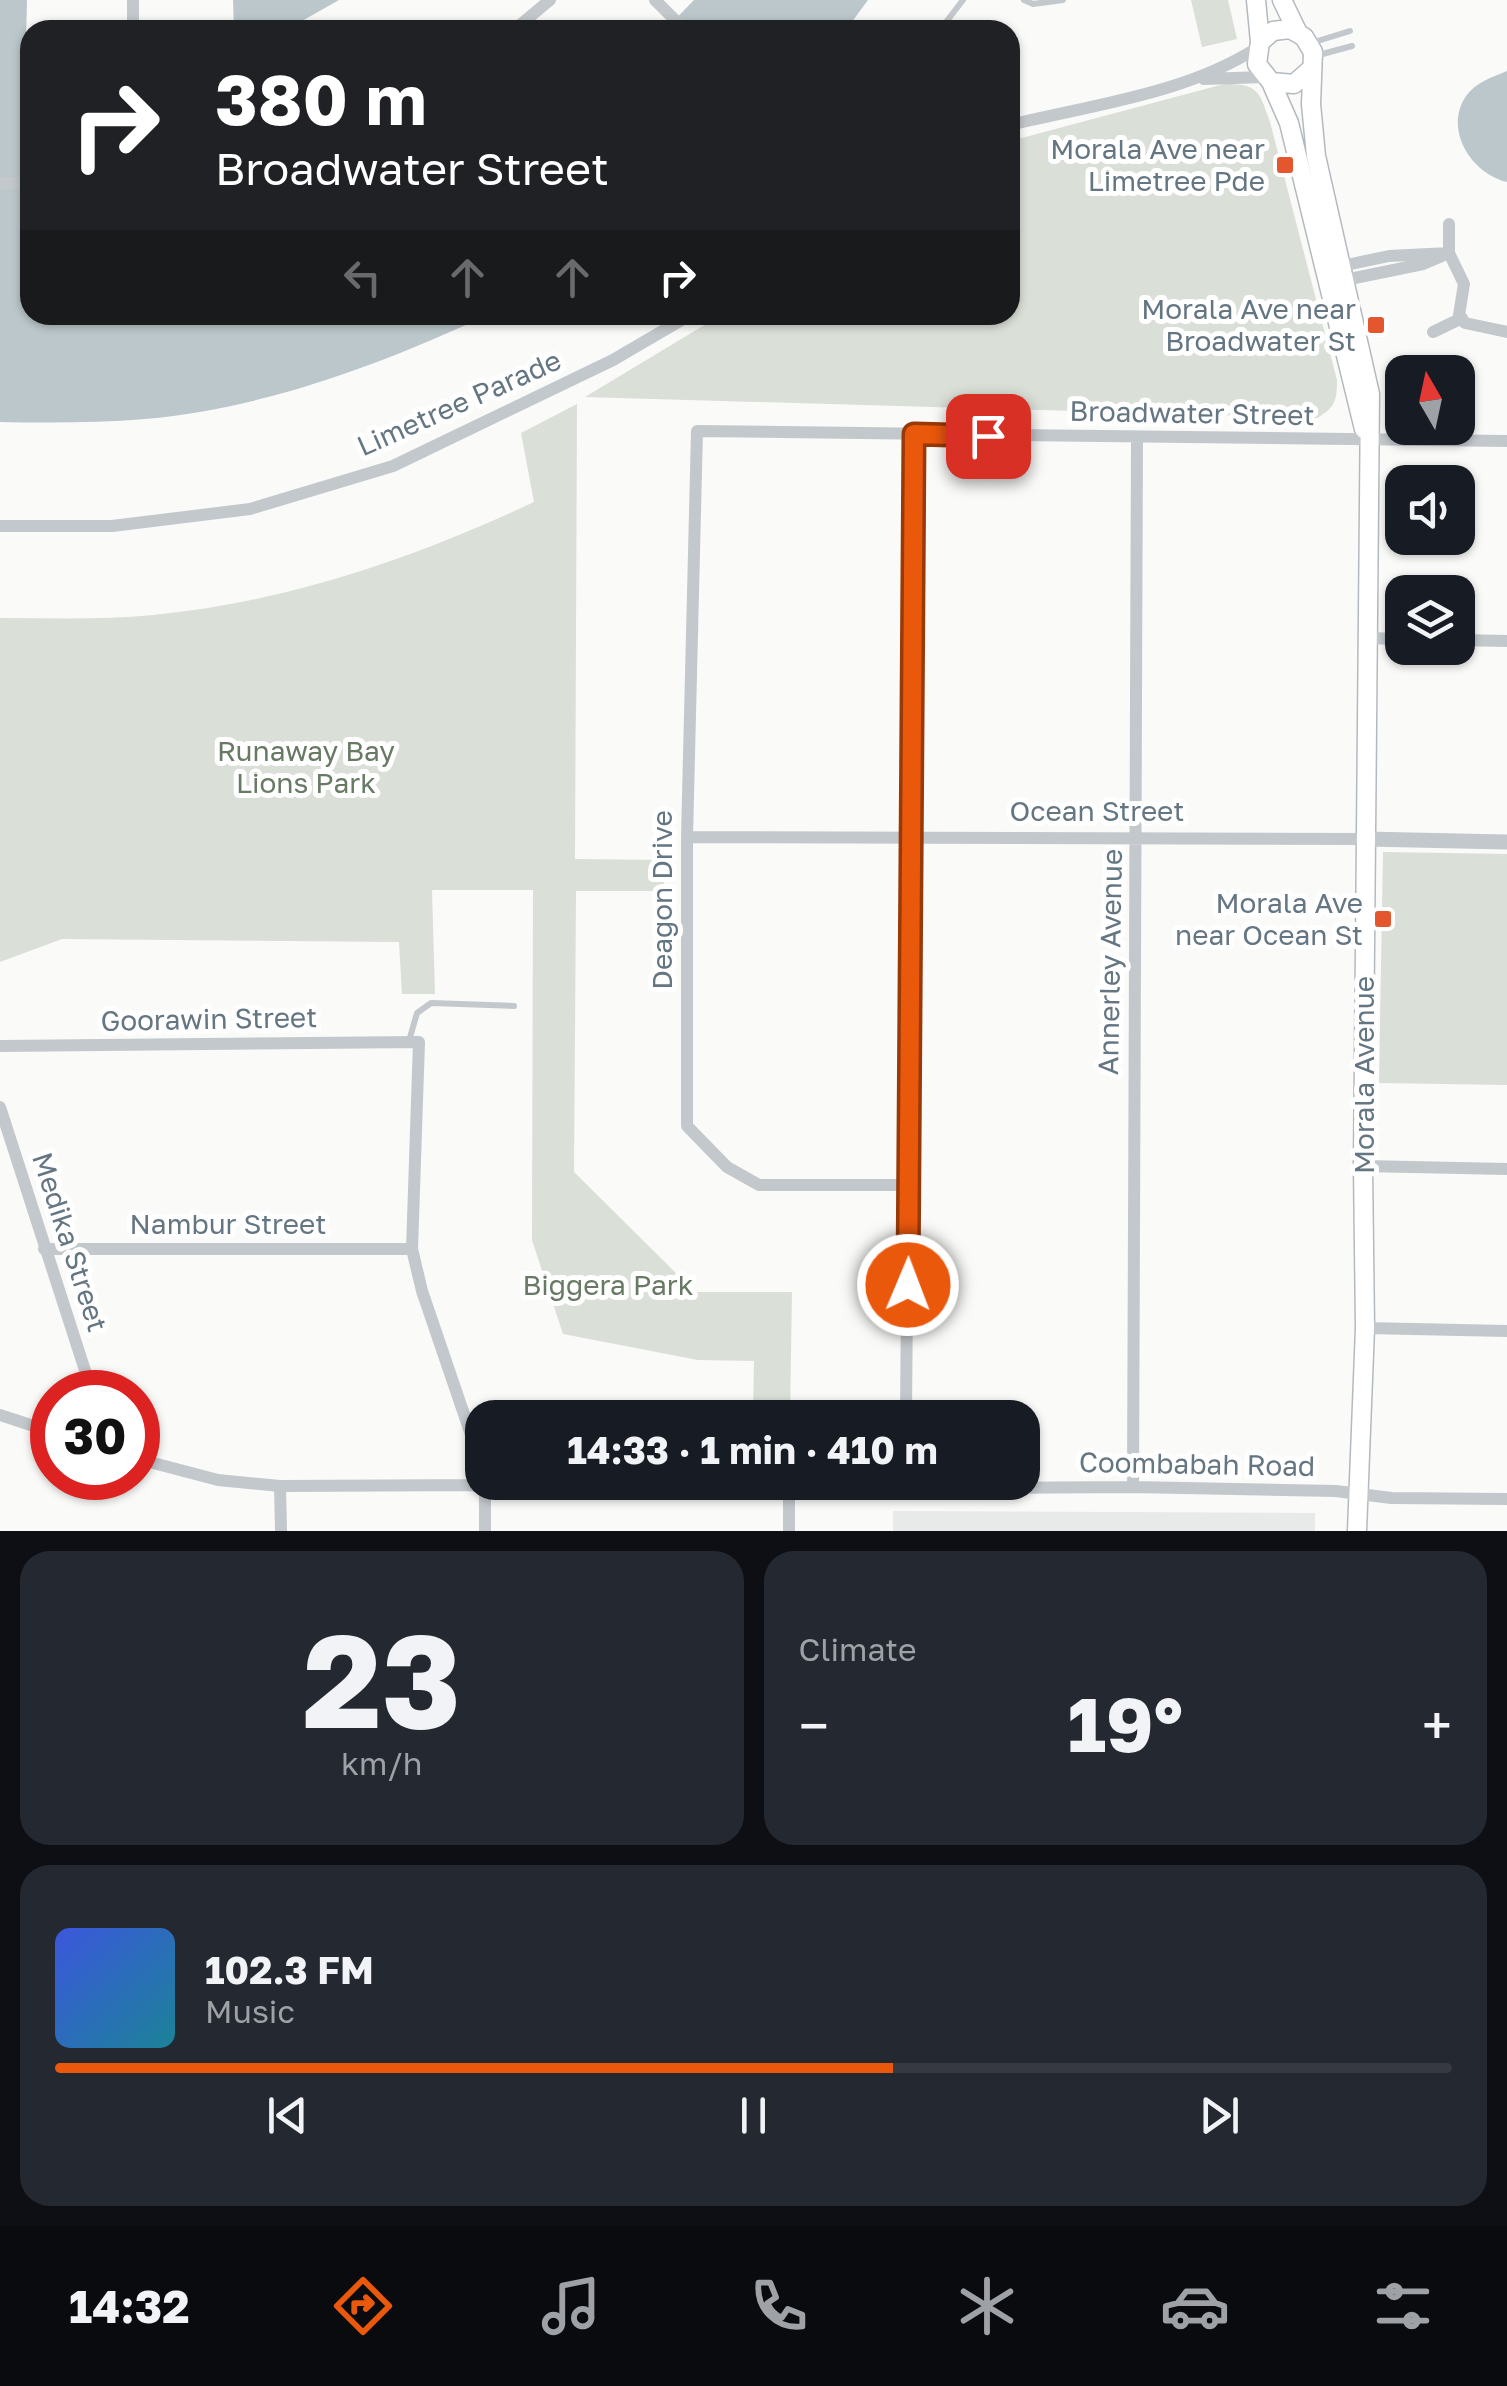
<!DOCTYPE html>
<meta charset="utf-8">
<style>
body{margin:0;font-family:"Golos Text",sans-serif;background:#242831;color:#f1f3f6;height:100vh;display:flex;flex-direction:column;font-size:38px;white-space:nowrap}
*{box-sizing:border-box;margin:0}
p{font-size:32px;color:#9ea1a6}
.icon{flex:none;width:55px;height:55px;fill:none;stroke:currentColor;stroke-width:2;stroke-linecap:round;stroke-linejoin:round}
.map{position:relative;height:1531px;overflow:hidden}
.details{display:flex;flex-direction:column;gap:20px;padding:20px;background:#0d0f14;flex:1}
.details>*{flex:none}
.banner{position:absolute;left:20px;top:20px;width:1000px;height:305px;border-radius:30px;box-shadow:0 2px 8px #0004;background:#202124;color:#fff;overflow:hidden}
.needle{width:65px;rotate:351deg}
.fabs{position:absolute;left:1385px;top:355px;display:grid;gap:20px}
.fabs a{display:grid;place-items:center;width:90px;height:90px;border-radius:20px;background:#171b24;box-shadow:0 2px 8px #0004;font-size:50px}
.speed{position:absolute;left:30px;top:1370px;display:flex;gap:20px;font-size:50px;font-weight:700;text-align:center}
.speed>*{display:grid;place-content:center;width:130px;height:130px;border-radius:50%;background:#171b24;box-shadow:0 2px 8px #0004;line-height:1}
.speed .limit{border:15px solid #d22;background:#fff;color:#111}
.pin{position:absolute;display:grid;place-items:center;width:85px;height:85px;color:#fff;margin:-42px;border-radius:20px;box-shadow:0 5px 15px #0006}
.me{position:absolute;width:110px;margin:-55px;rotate:1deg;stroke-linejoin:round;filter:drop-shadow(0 0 8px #0008)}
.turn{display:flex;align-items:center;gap:35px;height:210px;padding:0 30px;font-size:45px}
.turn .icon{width:130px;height:130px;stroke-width:2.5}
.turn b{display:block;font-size:70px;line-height:85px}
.lanes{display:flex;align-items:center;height:95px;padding:0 30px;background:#0003;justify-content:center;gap:50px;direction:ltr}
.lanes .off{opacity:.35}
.big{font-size:75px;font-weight:700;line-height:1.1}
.details .tile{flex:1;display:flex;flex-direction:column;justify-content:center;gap:15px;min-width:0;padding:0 35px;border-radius:30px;background:#242831}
.details .dial{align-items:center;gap:0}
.dial b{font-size:130px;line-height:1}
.song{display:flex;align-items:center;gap:30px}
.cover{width:120px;height:120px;border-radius:15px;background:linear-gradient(135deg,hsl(230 70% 55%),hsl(190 70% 35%))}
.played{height:10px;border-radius:5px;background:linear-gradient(90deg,#ea580c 60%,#363941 60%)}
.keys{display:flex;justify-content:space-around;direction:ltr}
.heat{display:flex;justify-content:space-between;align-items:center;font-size:55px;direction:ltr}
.details .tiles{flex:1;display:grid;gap:20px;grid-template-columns:1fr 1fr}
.tile:last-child{grid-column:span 2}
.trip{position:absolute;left:465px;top:1400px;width:575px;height:100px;border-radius:30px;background:#171b24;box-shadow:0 2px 8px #0004;font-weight:700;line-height:100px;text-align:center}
.tabs{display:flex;height:160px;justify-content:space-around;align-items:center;background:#090b0e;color:#9ea1a6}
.tabs .icon{width:70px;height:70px}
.tabs .selected{color:#ea580c}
.tabs b{font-size:45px;color:#f1f3f6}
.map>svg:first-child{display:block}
.built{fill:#e8e9e9}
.green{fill:#dadfd7}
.water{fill:#bbc7cb}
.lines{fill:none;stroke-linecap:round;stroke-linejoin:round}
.secondary-casing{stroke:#b3babf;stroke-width:21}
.service{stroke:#c3c8cc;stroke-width:6}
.minor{stroke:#c3c8cc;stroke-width:12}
.tertiary{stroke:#c3c8cc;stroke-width:15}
.secondary{stroke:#fff;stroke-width:18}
.route-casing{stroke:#983908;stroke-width:25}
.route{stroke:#ea580c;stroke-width:18}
.poi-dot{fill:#e4572e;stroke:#fff;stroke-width:4}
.labels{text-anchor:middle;stroke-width:10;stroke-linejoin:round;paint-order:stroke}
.poi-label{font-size:28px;fill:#657683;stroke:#fff;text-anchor:end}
.street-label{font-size:28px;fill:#657683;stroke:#fff}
.park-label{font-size:28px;fill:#687a64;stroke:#fff}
</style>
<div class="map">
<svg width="1507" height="1531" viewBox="0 0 1507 1531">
<rect width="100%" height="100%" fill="#fafaf8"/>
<!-- built -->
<path class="built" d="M893,1511L1315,1513V1531H893Z"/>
<!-- green -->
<path class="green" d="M1191,0H1228L1237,39L1202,47Z
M1224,84C1259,84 1259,91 1270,122L1337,380C1337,400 1335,408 1317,418L585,397L721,315H1010V141Z
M577,404L575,859L664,860V891H576L574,1172L695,1292H792L790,1417H753L754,1361L698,1360L563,1334L532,1240L533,890H432L435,994H402L399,942L62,939L0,962V618C51,618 103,620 153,615C287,602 412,559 534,502L521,433Z
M1383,852L1507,854V1085L1379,1083Z"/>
<!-- water -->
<path class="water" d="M0,0H27L21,254L26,274L30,277V315H488C379,365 266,408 145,419C97,423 48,423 0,422Z
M233,0H339L286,30H234Z
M694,0H868L846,30H665Z
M1507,71V182C1472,174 1443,130 1466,96C1476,82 1493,77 1507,71Z"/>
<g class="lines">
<defs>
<path id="secondary" d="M1256,0L1260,42
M1282,0L1297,31
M1311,69L1294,84L1271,82L1257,64L1260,42L1273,31L1290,29L1304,37L1313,52L1311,104L1316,156L1370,394L1363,1166L1365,1328L1357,1531
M1271,82L1289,123L1364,429"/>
</defs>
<!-- secondary casing -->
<use href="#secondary" class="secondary-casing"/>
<!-- service -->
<path class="service" d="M1024,0L1033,4L1063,0
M940,30L963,0
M1311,43L1350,31
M1315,56L1352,46
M409,1041L417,1013L431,1003L514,1006"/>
<!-- minor -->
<path class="minor" d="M655,0L685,30
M133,30V0
M514,30L550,0
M1204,79L1264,77
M1010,125C1092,105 1185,94 1257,48
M0,183H30
M1449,224V253L1464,284L1459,315L1465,323L1507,332
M1337,267L1389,256L1449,253
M1340,281L1423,264L1442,256
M1433,332L1462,318
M0,526H112L250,509L393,466L613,360L690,315
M1366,638L1402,639
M1458,640L1507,641
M687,837L1365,839
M0,1046L419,1042L412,1249L422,1291L482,1467
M0,1107L92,1392
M1363,1166L1507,1169
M909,1185H759L727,1167L687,1126V837L697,431L1507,441
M44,1249H412
M1365,1328L1507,1331
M0,1415L52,1432
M906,1418L914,434
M138,1459L218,1480L280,1486L485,1485L789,1489L1133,1487L1336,1491L1391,1498L1507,1499
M485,1482V1531
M280,1486L281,1531
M1133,1487L1137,438
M789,1489V1531"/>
<!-- tertiary -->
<path class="tertiary" d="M1365,839L1507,842"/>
<!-- secondary -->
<use href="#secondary" class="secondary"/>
</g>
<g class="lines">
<defs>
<path id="route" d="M908,1285L914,434L988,436"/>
</defs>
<!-- route casing -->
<use href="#route" class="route-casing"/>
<!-- route -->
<use href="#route" class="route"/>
</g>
<!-- markers -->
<g class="poi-dot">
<rect x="1275" y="155" width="20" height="20" rx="5"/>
<rect x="1366" y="315" width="20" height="20" rx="5"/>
<rect x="1373" y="909" width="20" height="20" rx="5"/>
</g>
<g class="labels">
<!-- poi labels -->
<g class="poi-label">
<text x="1265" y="159">Morala Ave near<tspan x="1265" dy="32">Limetree Pde</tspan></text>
<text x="1356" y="319">Morala Ave near<tspan x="1356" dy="32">Broadwater St</tspan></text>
<text x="1363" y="913">Morala Ave<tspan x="1363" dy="32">near Ocean St</tspan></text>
</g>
<!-- street labels -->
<g class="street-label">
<text transform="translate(459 403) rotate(-24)" y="10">Limetree Parade</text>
<text transform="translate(1192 413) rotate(1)" y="10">Broadwater Street</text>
<text x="1097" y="821">Ocean Street</text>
<text transform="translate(662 900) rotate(-90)" y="10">Deagon Drive</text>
<text transform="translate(1110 962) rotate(-89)" y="10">Annerley Avenue</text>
<text transform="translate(209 1019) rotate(-1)" y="10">Goorawin Street</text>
<text transform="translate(1364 1075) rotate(-90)" y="10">Morala Avenue</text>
<text x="228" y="1234">Nambur Street</text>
<text transform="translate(70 1242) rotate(72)" y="10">Medika Street</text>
<text transform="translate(1197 1464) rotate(1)" y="10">Coombabah Road</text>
</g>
<!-- park labels -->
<g class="park-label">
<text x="306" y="761">Runaway Bay<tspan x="306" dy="32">Lions Park</tspan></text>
<text x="608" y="1295">Biggera Park</text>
</g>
</g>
</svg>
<div class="fabs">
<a><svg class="needle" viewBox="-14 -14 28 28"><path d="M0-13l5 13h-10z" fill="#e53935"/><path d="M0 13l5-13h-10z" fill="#9ea1a6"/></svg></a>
<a><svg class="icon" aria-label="sound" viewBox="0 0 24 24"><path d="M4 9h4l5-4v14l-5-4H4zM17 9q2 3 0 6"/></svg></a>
<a><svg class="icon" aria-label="layers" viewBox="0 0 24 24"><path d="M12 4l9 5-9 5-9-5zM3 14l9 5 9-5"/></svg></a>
</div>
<div class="speed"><div class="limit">30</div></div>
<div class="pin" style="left:988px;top:436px;background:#d93025"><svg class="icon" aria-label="arrive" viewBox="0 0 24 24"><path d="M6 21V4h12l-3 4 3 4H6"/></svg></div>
<svg class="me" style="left:908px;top:1285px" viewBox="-20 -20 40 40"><circle r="17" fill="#ea580c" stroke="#fff" stroke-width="3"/><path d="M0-11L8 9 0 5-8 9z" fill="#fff"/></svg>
<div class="trip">14:33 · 1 min · 410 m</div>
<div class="banner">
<div class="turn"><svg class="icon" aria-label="right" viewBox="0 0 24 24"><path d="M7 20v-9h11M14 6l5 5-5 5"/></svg><div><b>380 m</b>Broadwater Street</div></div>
<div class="lanes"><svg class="icon off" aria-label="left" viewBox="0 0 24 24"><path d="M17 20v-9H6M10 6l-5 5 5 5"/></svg><svg class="icon off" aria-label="ahead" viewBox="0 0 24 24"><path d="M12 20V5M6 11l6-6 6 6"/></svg><svg class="icon off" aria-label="ahead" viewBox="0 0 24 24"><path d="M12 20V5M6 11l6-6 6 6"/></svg><svg class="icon" aria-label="right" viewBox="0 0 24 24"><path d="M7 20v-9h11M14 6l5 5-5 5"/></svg></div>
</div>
</div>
<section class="details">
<div class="tiles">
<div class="tile dial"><b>23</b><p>km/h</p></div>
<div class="tile"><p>Climate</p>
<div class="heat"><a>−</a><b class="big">19°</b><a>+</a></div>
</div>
<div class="tile">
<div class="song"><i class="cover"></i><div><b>102.3 FM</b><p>Music</p></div></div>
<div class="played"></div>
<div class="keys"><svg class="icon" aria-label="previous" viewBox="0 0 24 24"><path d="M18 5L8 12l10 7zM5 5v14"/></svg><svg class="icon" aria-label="pause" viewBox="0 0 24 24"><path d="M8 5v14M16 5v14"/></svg><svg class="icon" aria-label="next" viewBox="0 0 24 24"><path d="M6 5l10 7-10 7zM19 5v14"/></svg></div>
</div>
</div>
</section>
<nav class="tabs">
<b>14:32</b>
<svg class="icon selected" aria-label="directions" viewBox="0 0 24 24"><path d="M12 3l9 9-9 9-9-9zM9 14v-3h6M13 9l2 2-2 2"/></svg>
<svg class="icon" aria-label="music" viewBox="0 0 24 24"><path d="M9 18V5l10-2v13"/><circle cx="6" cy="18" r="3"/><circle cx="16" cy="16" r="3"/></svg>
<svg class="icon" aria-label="phone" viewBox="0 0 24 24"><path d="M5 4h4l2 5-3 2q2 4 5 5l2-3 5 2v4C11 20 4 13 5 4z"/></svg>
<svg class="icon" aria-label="climate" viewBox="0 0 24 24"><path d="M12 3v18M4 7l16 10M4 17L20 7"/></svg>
<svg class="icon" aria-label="car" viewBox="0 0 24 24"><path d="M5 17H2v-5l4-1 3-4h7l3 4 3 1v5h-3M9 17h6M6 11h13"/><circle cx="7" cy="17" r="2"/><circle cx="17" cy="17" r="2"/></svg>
<svg class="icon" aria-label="filters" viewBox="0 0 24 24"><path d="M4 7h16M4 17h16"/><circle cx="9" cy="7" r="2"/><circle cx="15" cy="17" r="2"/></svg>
</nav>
